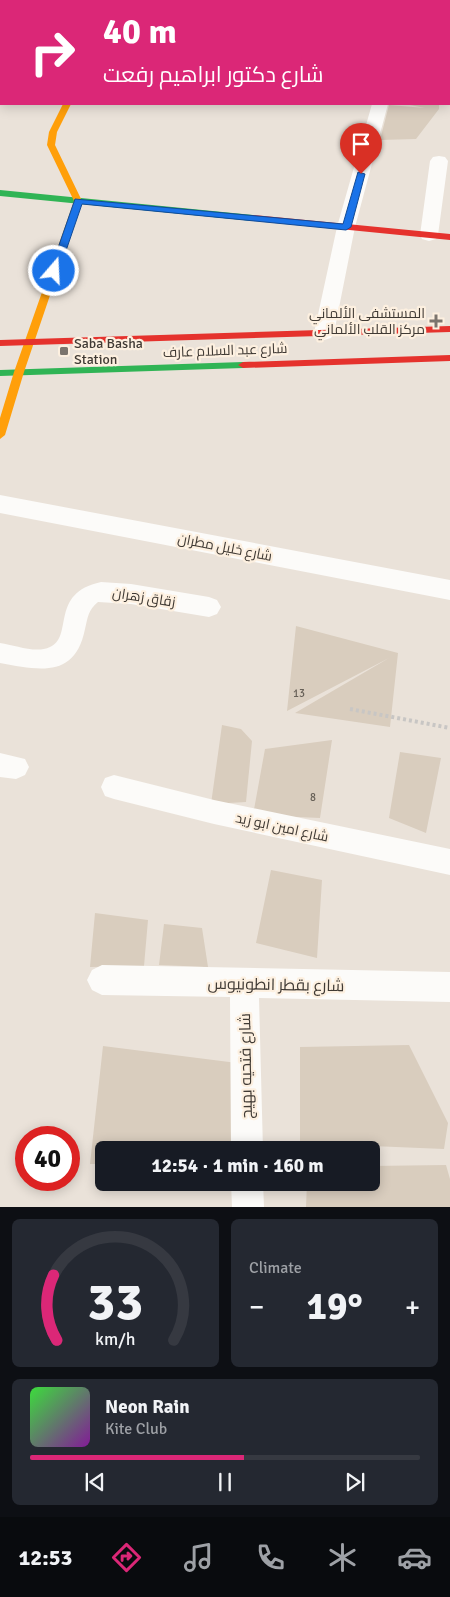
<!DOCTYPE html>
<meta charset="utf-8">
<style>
body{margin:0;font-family:Signika,Cairo,sans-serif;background:#242831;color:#f1f3f6;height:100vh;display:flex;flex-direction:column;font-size:19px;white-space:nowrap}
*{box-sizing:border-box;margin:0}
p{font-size:16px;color:#9ea1a6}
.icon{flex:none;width:28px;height:28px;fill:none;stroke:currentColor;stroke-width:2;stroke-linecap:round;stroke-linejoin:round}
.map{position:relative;height:1207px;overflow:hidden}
.sheet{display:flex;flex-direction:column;gap:12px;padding:12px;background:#0d0f14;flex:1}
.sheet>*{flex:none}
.banner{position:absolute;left:0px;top:0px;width:450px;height:105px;box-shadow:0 2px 12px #0003;background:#db2777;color:#fff;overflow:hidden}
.speed{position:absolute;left:15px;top:1126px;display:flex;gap:10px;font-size:25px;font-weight:700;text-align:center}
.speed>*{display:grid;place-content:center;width:65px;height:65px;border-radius:50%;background:#171b24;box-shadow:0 2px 12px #0003;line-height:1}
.speed .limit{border:8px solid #d22;background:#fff;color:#111}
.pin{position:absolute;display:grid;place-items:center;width:42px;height:42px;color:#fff;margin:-51px -21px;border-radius:50% 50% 50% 0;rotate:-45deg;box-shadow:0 0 5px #0007}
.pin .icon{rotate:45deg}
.me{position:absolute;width:55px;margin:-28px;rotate:19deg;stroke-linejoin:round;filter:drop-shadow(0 0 4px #0008)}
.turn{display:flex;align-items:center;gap:18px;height:105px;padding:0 20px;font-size:22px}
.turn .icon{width:65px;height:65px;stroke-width:2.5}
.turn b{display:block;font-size:35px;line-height:42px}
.big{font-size:38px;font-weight:800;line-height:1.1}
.sheet .tile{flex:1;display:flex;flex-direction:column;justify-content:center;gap:8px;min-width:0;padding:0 18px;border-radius:8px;background:#242831}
.sheet .dial{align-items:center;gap:0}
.dial svg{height:130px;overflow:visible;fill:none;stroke:#363941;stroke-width:7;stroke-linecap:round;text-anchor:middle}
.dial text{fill:#f1f3f6;stroke:none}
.song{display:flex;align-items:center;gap:15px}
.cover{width:60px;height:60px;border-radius:8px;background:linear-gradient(135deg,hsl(120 70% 55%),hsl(290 70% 35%))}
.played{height:5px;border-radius:2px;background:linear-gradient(90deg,#db2777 55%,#363941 55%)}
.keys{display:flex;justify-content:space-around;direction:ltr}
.heat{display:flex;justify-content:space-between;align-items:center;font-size:28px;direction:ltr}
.sheet .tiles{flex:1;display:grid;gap:12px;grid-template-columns:1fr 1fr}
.tile:last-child{grid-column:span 2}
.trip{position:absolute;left:95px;top:1141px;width:285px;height:50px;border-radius:8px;background:#171b24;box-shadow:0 2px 12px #0003;font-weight:800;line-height:50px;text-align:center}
.tab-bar{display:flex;height:80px;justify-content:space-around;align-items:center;background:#090b0e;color:#9ea1a6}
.tab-bar .icon{width:35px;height:35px}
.tab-bar .selected{color:#db2777}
.tab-bar b{font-size:22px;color:#f1f3f6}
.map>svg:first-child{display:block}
.building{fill:#d9cdbe}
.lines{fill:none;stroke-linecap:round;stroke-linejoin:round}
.path{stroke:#c8c6c4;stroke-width:4;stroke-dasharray:3 3;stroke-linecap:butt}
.street{fill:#fcfbf9;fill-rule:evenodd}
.fast{fill:#30b455;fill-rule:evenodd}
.slow{fill:#ff9f0a;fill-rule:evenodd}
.jam{fill:#e5322d;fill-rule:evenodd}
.route{fill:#1a73e8;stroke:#114b97}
.poi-dot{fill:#7c756e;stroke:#fdf0e0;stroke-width:2}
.labels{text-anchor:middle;stroke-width:4.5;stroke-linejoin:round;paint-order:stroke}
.number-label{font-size:11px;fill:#676057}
.poi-label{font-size:14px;fill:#403a34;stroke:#fdf0e0;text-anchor:end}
.street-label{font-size:14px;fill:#403a34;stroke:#fdf0e0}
.near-street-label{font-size:16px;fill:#403a34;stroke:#fdf0e0}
</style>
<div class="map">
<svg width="450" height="1207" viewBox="0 0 450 1207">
<rect width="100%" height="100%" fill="#eae2d9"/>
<!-- building -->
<path class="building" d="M405,104H439V109L416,139L380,140L389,105L425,108Z
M296,626L398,653L390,727L295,713L389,658L287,711Z
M222,725L241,729L252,741L246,802L211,804Z
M332,740L320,818L253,815L265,749Z
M400,752L441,758L426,833L389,818Z
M271,870L322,880L317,958L256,943Z
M95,913L148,920L144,966L90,967Z
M164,924L202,928L208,967L159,965Z
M409,1045L448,1123L444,1149L300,1143V1047Z
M103,1046L245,1064L231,1150H104V1164H90Z
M446,1165L450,1179V1207H306L307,1182H371V1166Z"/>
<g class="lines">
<!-- path -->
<path class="path" d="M350,709L450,728"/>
<!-- street -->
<path class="street" d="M449,53H450V63H449Z
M372,104H388L355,227L334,333L331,338L324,340L317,338L314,333L337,227Z
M439,156L445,157L448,161L438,235L436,239L429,241L422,239L420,235L430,161L433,157Z
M0,495L450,580V600L0,513Z
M101,582L131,584L209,597L217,600L221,607L217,614L209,617L131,604L98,602C88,610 88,617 85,629C75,679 39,670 0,663V643C15,645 36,654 50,647C74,637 49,593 101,582Z
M0,753L25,759L29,767L25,775L16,779L0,777Z
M114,775L214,800L450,849V875L214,824L114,799L105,796L101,787L105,778Z
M102,965L450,972V1002L259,998L263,1150H231L230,997L102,995L92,990L87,980L92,970Z
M231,1182H263L264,1207H232Z"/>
<!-- fast -->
<path class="fast" d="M0,190L253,215L257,218L253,221L0,196Z
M243,362L248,365L243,368L0,376V370Z"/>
<!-- slow -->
<path class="slow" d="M63,104H71L57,132L55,145L82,201L24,372L5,435L0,439V418L14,372L74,201L47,145L49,132Z"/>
<!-- jam -->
<path class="jam" d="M253,215L450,234V240L250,220V216Z
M450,326V332L0,346V340Z
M450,355V361L243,368L238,365L243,362Z"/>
</g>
<!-- route -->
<path class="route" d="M358,172L365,174L351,227L346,230L82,204L59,271L54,274L50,271L75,199L343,224Z"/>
<!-- markers -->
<g class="poi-dot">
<path d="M433.5 313.5h5v5h5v5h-5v5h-5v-5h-5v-5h5z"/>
<rect x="59" y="346" width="10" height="10" rx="2.5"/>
</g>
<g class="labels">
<!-- number labels -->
<g class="number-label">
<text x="299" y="697">13</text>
<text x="313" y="801">8</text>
</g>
<!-- poi labels -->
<g class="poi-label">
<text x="425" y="318">المستشفى الألماني<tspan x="425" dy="16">مركز القلب الألماني</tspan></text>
<text x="74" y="348" text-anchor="start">Saba Basha<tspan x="74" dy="16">Station</tspan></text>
</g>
<!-- street labels -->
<g class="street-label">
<text transform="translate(225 350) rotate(-2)" y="5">شارع عبد السلام عارف</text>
<text transform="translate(225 547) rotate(11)" y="5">شارع خليل مطران</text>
<text transform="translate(144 597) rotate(9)" y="5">زقاق زهران</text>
<text transform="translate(282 827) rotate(12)" y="5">شارع امين ابو زيد</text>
</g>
<!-- near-street labels -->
<g class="near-street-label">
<text transform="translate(276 984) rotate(1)" y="6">شارع بقطر انطونيوس</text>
<text transform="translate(245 1066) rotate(-91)" y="6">شارع فتحيه بهيج</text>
</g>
</g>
</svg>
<div class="speed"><div class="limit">40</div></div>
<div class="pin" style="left:361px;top:174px;background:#d93025"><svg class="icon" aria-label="arrive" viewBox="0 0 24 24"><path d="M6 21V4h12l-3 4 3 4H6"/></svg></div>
<svg class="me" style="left:54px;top:271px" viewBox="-20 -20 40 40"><circle r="17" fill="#1a73e8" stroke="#fff" stroke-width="3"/><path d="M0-11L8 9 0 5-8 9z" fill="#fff"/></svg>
<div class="trip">12:54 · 1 min · 160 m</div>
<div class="banner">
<div class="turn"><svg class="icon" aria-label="right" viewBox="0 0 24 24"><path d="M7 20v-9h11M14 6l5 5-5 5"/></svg><div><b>40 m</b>شارع دكتور ابراهيم رفعت</div></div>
</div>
</div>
<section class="sheet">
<div class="tiles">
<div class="tile dial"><svg viewBox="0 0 100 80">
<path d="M14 69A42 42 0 1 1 86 69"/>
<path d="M14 69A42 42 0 0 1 12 29" stroke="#db2777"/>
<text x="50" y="56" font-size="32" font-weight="700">33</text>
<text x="50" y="72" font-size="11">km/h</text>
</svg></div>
<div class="tile"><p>Climate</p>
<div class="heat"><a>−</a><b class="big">19°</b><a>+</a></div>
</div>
<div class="tile">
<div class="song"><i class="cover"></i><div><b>Neon Rain</b><p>Kite Club</p></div></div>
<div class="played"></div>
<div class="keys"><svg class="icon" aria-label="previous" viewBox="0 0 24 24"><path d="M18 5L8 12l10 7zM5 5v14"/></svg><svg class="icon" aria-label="pause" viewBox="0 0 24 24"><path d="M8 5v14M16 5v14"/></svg><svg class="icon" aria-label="next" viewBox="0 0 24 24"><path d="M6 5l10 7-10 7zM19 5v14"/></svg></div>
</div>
</div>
</section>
<nav class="tab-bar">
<b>12:53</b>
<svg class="icon selected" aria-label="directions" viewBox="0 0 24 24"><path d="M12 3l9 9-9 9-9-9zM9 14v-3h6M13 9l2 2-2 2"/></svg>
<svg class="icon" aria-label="music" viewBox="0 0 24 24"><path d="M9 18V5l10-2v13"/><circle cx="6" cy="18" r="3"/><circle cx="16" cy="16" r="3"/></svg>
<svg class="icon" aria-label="phone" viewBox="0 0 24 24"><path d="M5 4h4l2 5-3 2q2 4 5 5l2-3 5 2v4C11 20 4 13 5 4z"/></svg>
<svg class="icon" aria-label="climate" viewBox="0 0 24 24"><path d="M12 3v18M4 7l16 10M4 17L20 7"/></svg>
<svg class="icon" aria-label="car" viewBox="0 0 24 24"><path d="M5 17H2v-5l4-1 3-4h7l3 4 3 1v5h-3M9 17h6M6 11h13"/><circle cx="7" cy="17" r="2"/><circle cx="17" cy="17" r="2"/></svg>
</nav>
